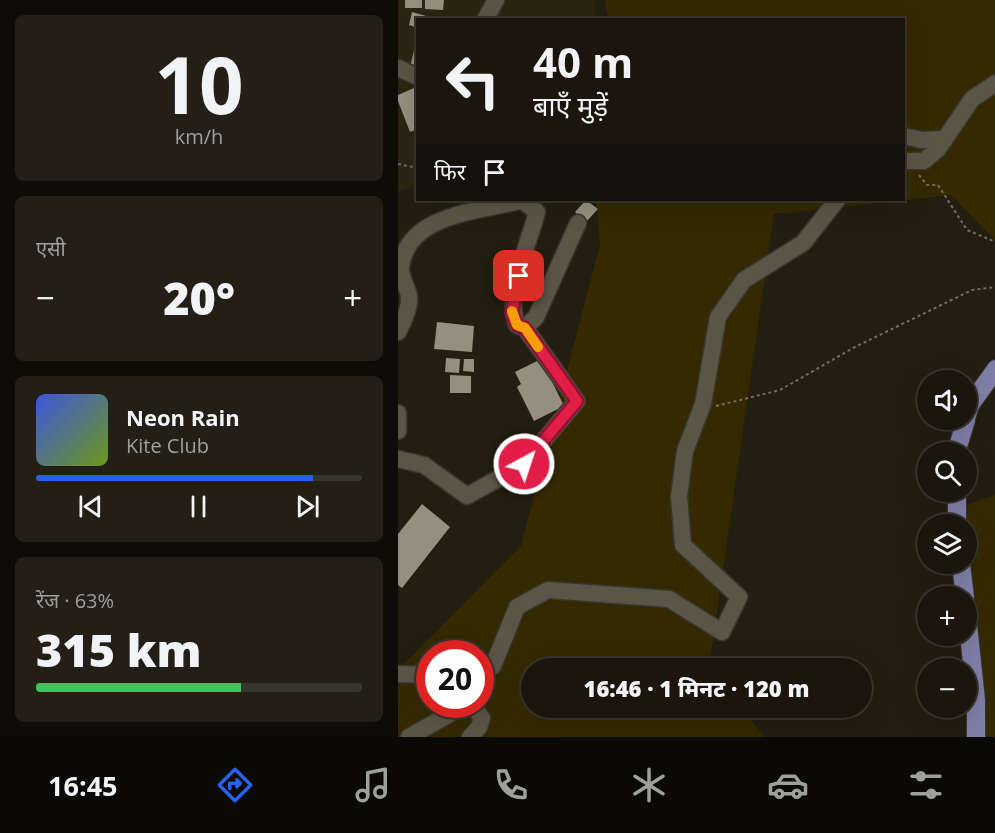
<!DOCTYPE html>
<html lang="hi">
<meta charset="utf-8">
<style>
body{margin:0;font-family:"Open Sans","Noto Sans Devanagari",sans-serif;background:#231f16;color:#f1f3f6;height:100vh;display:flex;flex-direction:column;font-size:22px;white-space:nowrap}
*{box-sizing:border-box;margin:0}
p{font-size:20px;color:#9f9f9d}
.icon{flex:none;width:33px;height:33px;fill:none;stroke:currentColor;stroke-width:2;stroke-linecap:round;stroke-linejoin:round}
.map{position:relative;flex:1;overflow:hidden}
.sheet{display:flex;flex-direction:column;gap:15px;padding:15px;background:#0e0c07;width:398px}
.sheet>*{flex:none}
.banner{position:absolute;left:18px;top:18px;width:489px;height:183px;border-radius:0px;box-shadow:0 6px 24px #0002,0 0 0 2px #38352e;background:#1a160d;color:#f1f3f6;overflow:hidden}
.buttons{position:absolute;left:519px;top:370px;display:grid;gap:12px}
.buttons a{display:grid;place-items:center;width:60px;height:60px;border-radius:50%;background:#1a160d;box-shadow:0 6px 24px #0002,0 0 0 2px #38352e;font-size:30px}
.speed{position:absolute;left:18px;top:640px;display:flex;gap:12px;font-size:30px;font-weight:700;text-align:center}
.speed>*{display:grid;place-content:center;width:78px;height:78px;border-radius:50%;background:#1a160d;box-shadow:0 6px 24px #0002,0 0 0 2px #38352e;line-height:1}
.speed .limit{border:9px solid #d22;background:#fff;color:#111}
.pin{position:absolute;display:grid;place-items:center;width:51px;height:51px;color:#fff;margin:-26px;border-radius:12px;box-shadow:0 3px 9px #0006}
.me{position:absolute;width:66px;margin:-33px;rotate:40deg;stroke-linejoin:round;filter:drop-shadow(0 0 4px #0008)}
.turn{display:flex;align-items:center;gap:21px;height:126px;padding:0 18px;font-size:27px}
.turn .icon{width:78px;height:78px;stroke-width:2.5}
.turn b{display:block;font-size:42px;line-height:51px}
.then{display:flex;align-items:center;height:57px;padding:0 18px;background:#0003;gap:12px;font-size:22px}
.big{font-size:45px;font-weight:800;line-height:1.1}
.sheet .tile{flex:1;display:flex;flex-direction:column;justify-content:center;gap:9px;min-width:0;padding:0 21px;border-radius:9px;background:#231f16}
.sheet .dial{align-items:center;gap:0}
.dial b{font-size:78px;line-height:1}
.song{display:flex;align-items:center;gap:18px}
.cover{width:72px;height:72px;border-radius:9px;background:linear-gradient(135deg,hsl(230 70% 55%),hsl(80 70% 35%))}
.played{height:6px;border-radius:3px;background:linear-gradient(90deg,#2563eb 85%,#38352e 85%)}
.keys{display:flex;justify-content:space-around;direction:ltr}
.heat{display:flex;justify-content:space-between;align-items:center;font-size:33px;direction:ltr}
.charge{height:9px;border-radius:4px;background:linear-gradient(90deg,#34c759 63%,#38352e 0)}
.trip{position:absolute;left:123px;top:658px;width:351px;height:60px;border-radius:30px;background:#1a160d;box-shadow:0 6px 24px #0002,0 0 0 2px #38352e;font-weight:800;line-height:60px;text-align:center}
.menu{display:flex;height:96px;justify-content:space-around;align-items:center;background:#0a0905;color:#9f9f9d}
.menu .icon{width:42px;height:42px}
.menu .selected{color:#2563eb}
.menu b{font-size:27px;color:#f1f3f6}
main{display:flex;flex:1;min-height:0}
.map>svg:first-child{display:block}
.built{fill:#2b2612}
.green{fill:#342900;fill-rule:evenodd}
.building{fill:#949080}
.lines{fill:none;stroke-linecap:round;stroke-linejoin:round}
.minor-casing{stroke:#39362f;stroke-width:19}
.major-casing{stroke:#39362f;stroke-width:20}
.path{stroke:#716e63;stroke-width:2;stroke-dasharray:3 3;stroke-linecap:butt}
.minor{stroke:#5a5647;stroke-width:16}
.major{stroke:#7f7ea8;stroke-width:18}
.route-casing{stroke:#92132f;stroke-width:15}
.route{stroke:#e11d48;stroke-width:10}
.slow{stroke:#f59e0b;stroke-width:10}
</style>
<main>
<section class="sheet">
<div class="tile dial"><b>10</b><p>km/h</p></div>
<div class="tile"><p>एसी</p>
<div class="heat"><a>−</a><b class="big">20°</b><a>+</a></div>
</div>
<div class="tile">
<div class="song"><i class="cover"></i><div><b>Neon Rain</b><p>Kite Club</p></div></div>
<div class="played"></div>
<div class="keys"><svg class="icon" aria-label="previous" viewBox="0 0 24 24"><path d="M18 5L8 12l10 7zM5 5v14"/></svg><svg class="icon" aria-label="pause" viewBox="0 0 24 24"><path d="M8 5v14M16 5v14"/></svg><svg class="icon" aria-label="next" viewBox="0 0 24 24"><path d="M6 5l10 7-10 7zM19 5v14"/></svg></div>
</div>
<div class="tile"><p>रेंज · 63%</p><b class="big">315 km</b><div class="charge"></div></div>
</section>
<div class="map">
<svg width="598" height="737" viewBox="0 0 598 737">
<rect width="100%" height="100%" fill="#221e11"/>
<!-- built -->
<path class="built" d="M0,0H197L198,19L20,20L19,185L0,192Z"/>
<!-- green -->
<path class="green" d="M207,0H597V240L553,195L376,214L311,669H134V708H343L367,737H0V670L123,546L202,244L198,200H506V20L210,19ZM32,654H82V705H32Z
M597,495V737H578L589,716L569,546L568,525H566L564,507Z"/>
<!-- building -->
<path class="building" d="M7,0H24V8H7Z
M27,0H46L45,10L27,9Z
M14,12L39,19V20H20V28L11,25Z
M17,46L20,47V69L12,67Z
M16,88L20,98V129L12,132L0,101V95Z
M188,200L200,209L188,222L177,212Z
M39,322L76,326L74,352L36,349Z
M48,358L62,359L61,373L47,372Z
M66,359H76V372L65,371Z
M143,359L166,406L136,421L119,387L123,384L117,372Z
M52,375L73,376V393H52Z
M24,504L52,527L4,588L0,585V534Z"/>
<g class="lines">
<defs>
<path id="minor" d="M87,20L98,0
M0,68L20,77
M506,136L524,140L547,139
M506,161H526L540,149L574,99L598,83
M0,332C5,322 12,308 11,297C10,286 1,277 3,266C11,212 84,212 124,200L139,212C131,242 107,297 119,325L127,328L138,317L180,223
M0,413V431
M0,459L26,465L69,496L126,464L179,401L127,328
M82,670L95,666L119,607L150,590L271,599L324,632L341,597L285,545L281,496L287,451L305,404L320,317L346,280L405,243L439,200
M0,674L32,675
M11,737L57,711L75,706L84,718L81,727L72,737"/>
<path id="major" d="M568,418L572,405L598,369
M558,453L568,420
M559,492V525
M563,564L567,597
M568,606L578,700V737"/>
</defs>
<!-- minor casing -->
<use href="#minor" class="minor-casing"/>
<!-- major casing -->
<use href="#major" class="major-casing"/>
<!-- path -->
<path class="path" d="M0,164L20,168
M521,175L529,185H540L569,230L598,242
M318,406L382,390L455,348L574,290L598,287"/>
<!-- minor -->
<use href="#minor" class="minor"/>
<!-- major -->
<use href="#major" class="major"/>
</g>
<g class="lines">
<defs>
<path id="route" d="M121,276L114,313L119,325L127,328L179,401L126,464"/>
</defs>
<!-- route casing -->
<use href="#route" class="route-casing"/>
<!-- route -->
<use href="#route" class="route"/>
<!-- slow -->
<path class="slow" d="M114,311L119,325L127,328L140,347"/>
</g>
</svg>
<div class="buttons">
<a><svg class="icon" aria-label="sound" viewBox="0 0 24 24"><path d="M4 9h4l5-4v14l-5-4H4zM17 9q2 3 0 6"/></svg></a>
<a><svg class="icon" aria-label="search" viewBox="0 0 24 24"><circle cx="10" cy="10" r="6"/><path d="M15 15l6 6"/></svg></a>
<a><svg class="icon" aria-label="layers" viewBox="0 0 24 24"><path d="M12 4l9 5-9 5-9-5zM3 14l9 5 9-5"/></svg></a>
<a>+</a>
<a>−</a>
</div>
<div class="speed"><div class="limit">20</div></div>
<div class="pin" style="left:121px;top:276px;background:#d93025"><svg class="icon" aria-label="arrive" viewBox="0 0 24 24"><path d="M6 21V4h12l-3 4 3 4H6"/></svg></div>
<svg class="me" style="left:126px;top:464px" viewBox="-20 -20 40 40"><circle r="17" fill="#e11d48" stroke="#fff" stroke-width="3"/><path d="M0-11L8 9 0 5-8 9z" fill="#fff"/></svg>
<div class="trip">16:46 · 1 मिनट · 120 m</div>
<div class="banner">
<div class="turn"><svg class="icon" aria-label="left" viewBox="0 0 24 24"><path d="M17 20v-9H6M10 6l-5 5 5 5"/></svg><div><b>40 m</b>बाएँ मुड़ें</div></div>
<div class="then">फिर<svg class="icon" aria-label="arrive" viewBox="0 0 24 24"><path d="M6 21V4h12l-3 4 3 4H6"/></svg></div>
</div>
</div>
</main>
<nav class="menu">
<b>16:45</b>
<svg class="icon selected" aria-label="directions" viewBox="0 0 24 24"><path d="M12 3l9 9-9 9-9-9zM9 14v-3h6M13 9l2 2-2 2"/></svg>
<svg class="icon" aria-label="music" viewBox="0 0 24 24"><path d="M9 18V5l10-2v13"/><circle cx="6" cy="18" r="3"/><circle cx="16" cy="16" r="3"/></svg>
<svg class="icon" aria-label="phone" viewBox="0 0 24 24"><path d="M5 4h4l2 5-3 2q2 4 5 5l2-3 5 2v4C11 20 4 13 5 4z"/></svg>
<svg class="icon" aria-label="climate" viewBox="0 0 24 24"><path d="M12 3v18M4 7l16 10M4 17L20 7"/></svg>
<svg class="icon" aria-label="car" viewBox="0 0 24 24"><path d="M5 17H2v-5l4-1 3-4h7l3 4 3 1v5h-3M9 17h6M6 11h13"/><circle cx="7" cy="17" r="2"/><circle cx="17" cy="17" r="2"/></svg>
<svg class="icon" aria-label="filters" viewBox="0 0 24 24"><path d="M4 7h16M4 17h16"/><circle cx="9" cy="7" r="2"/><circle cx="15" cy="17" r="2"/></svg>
</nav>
